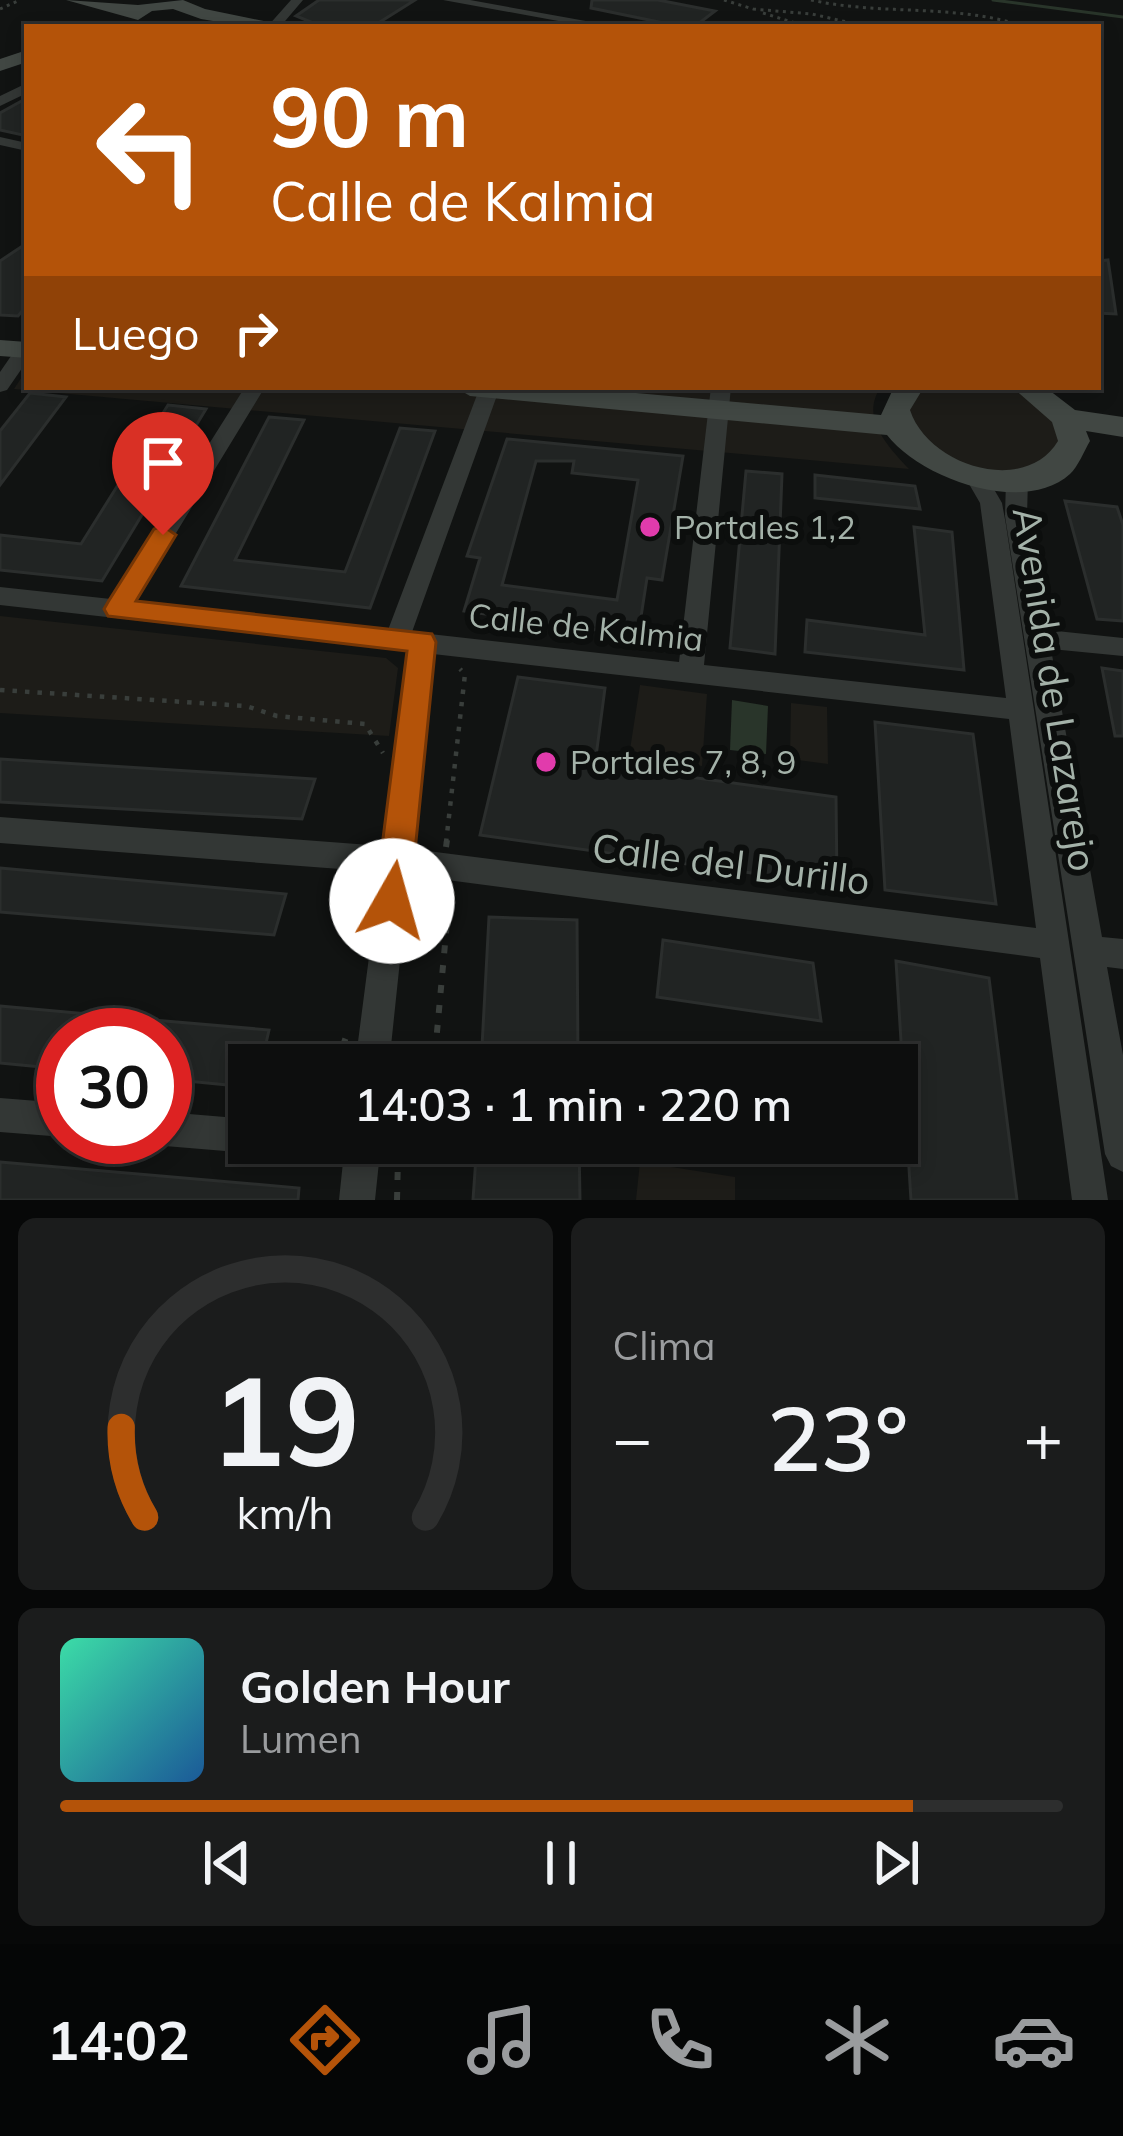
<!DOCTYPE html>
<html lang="es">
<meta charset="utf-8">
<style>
body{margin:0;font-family:Mulish,sans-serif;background:#1b1c1c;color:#f1f3f6;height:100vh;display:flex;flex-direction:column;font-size:45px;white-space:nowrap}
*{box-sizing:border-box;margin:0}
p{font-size:39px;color:#9a9c9e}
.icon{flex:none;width:66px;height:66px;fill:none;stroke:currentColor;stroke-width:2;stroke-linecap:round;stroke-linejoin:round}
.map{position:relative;height:1200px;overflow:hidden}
.sheet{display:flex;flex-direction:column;gap:18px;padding:18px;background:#070808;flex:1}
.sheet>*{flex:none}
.top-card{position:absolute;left:24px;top:24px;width:1077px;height:366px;border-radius:0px;box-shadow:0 6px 18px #0003,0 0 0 3px #2d2e2e;background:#b45309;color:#fff;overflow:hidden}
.speed{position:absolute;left:36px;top:1008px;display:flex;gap:24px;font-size:60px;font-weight:700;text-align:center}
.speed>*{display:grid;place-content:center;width:156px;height:156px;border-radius:50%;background:#0d0e0e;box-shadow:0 6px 18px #0003,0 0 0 3px #2d2e2e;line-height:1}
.speed .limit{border:18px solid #d22;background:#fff;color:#111}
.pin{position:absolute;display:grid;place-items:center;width:102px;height:102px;color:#fff;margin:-123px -51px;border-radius:50% 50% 50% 0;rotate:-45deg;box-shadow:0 0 12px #0007}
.pin .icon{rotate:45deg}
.me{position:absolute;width:132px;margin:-66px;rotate:7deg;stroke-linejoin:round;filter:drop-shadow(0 0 9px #0008)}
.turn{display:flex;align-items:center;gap:42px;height:252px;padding:0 48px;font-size:54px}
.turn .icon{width:156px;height:156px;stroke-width:2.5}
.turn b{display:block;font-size:84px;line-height:102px}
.then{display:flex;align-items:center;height:114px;padding:0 48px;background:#0003;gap:24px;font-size:45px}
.big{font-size:90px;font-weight:600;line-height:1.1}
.sheet .widget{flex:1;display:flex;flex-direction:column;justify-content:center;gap:18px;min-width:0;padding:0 42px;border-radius:18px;background:#1b1c1c}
.sheet .dial{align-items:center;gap:0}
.dial svg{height:312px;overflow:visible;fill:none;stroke:#2d2e2e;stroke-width:7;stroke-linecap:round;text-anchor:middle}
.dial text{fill:#f1f3f6;stroke:none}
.song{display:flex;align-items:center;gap:36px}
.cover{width:144px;height:144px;border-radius:18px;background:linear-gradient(135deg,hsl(160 70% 55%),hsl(210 70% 35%))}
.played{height:12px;border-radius:6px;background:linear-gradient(90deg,#b45309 85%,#2d2e2e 85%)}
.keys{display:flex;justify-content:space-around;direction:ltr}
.heat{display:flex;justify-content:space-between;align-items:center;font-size:66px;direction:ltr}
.sheet .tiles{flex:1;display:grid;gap:18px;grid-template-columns:1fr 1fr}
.widget:last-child{grid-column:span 2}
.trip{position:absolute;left:228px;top:1044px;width:690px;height:120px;border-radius:0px;background:#0d0e0e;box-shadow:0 6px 18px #0003,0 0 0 3px #2d2e2e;font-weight:600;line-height:120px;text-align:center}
.dock{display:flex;height:192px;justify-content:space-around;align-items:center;background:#050606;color:#9a9c9e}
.dock .icon{width:84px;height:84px}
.dock .selected{color:#b45309}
.dock b{font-size:54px;color:#f1f3f6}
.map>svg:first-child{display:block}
.green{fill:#1d1c18}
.water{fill:#29352a}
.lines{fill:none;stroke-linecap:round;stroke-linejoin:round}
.stream{stroke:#29352a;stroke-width:3}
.building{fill:#212423;stroke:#2b2e2d;stroke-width:3;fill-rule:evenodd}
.path-far2{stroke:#393e3b;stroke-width:3;stroke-dasharray:3 4.5;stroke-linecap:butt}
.path-far1{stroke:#393e3b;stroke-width:4.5;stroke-dasharray:4.5 8;stroke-linecap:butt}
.path{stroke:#393e3b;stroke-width:6;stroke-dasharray:8 12;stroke-linecap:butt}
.street{fill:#333735;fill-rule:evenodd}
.secondary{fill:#414743;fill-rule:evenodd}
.route{fill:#b45309;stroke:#753606;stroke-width:3}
.poi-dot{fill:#e13bac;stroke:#0c0e0d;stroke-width:4.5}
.labels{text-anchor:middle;stroke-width:12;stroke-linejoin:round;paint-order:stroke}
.poi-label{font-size:33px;fill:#a4b2a9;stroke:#0c0e0d;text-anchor:start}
.street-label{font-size:33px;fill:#a4b2a9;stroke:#0c0e0d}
.near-street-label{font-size:39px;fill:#a4b2a9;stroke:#0c0e0d}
</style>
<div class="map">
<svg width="1123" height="1200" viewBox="0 0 1123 1200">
<rect width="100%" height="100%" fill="#111312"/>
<!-- green -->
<path class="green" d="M27,369V387H881C859,418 889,447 909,469L14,389Z
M920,387H1015L1061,419L1062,453C991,492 966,468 906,427L909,395Z
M0,616L386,658L398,668L389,736L0,713Z
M640,685L707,694L702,766L629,756Z
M791,703L827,707L828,764L790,759Z
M640,1162L735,1177V1200H636Z"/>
<!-- water -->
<path class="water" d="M732,700L768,706L766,754L730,750Z"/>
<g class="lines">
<!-- stream -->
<path class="stream" d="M993,0L1123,17"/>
</g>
<!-- building -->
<path class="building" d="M319,0H415L372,27H303L311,22L296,16Z
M592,0H658L715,11L694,27H683L591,8Z
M27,98V136L0,130V113Z
M27,243V305L18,316L0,315V261Z
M1108,260L1116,314L1098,313V261Z
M30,393L66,397L0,485V431Z
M168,405L206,409L102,581L0,570V535L81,544Z
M269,417L304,420L235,560L345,572L400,428L435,431L370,608L181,586Z
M507,439L683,456L662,580L647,578L638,636L464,611L480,558L467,556ZM536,461H574L572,473L638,480L617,600L502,585Z
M746,471L782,474L775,654L730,648Z
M815,475L915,486L920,509L815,498Z
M1065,501L1117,507L1123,525V621L1097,619Z
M914,527L952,532L964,670L805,652L807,620L925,635Z
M1102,668L1123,671V736H1115Z
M518,677L605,688L595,764L836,797L837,885L480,835Z
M875,722L973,734L996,904L885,890Z
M0,759L315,779L302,819L0,802Z
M0,868L286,894L274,935L0,912Z
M489,917L577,920L578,1065H481Z
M663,940L813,963L821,1021L657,997Z
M896,961L989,978L1017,1200H911Z
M0,1006L165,1021L269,1030L261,1065H249V1087L165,1079V1035H63V1069L0,1063Z
M477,1143H579L580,1200H473Z
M0,1162L299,1188L298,1200H0Z"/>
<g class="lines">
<!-- path-far2 -->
<path class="path-far2" d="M724,0L753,9
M811,0C882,16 957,3 1026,27
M0,9L20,0
M753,9L812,14L869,27
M763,13L808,27
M154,27L184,24"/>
<!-- path-far1 -->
<path class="path-far1" d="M0,690L246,706L277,716L365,724L383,753
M446,843L465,674L460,669"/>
<!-- path -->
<path class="path" d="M446,847L447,840
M429,890L447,922L434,1065
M336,1065L346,1037
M397,1200L398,1158L409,1143"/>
<!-- street -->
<path class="street" d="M291,0H303L280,27H267Z
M443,0H470L619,27H591Z
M27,83V93L0,106V96Z
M0,137L27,143V151L0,145Z
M27,341V361L7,390L0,392V372L20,343Z
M245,387H265L134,602L388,630L480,387H500L412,632L679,662L711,387H731L704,665L1006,698L980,503L965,477L976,470L984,472L1002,503L1006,525L1108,1200H1072L1040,958L409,875L389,1065H355L380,872L0,843V817L383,846L408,651L0,605V587L111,599ZM433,654L1009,719L1036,928L412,849Z
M1017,473L1028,480L1027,516L1047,630L1123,638V656L1051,649L1102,937L1123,939V969L1107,967L1123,1055V1172L1111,1166L1105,1154L1005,516L1006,480Z
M0,1098L63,1103L64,1137L0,1132Z
M165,1112L249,1119V1143H264L261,1148L249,1153L165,1146L151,1137H165Z
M306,1143H381L375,1200H339L343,1162L312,1155Z"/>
<!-- secondary -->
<path class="secondary" d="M66,0L138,5L183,0L205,9L293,27H249L201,19L173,9L152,11L138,20Z
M27,50V62L0,71V59Z
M0,340L27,342V358L0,356Z
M455,387H569L881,415L894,387H924L910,410C928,466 1025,496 1058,441L1052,422L1012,387H1045L1075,410L1123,417V437L1086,431L1090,441C1084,451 1078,467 1070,474C1023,516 920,478 887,435L470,396Z"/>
</g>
<!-- route -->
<path class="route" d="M163,526L176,535L136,601L432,634L436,642L410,901L405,912L392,917L380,912L375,901L407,651L108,616L104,609L108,602L154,529Z"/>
<!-- markers -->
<g class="poi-dot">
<circle cx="650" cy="527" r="12"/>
<circle cx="546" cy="762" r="12"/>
</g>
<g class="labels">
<!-- poi labels -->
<g class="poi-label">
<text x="674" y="539">Portales 1,2</text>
<text x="570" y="774">Portales 7, 8, 9</text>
</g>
<!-- street labels -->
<g class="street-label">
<text transform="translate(586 627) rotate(6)" y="12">Calle de Kalmia</text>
</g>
<!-- near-street labels -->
<g class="near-street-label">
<text transform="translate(1055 689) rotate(81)" y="14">Avenida de Lazarejo</text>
<text transform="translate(731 864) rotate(7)" y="14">Calle del Durillo</text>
</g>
</g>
</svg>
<div class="speed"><div class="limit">30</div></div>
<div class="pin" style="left:163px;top:535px;background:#d93025"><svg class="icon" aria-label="arrive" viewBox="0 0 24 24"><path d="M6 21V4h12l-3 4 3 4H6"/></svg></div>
<svg class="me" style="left:392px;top:901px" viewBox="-20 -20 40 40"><circle r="19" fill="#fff"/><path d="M0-13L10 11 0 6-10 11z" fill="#b45309"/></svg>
<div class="trip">14:03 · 1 min · 220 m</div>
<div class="top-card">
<div class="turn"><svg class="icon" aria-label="left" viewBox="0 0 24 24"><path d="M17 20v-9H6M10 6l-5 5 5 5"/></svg><div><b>90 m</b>Calle de Kalmia</div></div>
<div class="then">Luego<svg class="icon" aria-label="right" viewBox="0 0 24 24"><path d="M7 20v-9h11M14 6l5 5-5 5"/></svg></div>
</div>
</div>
<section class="sheet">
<div class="tiles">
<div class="widget dial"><svg viewBox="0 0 100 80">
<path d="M14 69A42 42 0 1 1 86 69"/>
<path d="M14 69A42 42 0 0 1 8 46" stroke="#b45309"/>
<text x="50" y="56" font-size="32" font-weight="700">19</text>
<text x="50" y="72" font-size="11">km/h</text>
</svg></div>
<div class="widget"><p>Clima</p>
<div class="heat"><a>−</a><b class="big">23°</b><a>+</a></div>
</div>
<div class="widget">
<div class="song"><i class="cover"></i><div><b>Golden Hour</b><p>Lumen</p></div></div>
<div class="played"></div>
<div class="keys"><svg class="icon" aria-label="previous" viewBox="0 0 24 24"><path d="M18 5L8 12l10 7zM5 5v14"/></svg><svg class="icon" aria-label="pause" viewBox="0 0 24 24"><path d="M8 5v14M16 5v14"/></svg><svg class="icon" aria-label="next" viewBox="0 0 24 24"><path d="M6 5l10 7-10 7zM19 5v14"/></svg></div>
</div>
</div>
</section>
<nav class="dock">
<b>14:02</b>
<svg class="icon selected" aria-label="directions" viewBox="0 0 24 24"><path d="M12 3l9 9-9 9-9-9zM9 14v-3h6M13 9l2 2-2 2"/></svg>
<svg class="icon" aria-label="music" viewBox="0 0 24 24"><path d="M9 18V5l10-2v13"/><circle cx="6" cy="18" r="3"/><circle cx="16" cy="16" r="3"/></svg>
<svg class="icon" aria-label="phone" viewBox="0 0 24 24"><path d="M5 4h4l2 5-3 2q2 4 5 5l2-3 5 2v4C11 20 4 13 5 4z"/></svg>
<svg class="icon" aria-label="climate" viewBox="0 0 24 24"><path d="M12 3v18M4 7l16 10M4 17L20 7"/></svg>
<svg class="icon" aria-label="car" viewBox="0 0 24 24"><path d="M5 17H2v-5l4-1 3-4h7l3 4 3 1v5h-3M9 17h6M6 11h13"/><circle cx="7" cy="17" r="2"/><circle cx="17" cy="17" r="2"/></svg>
</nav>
